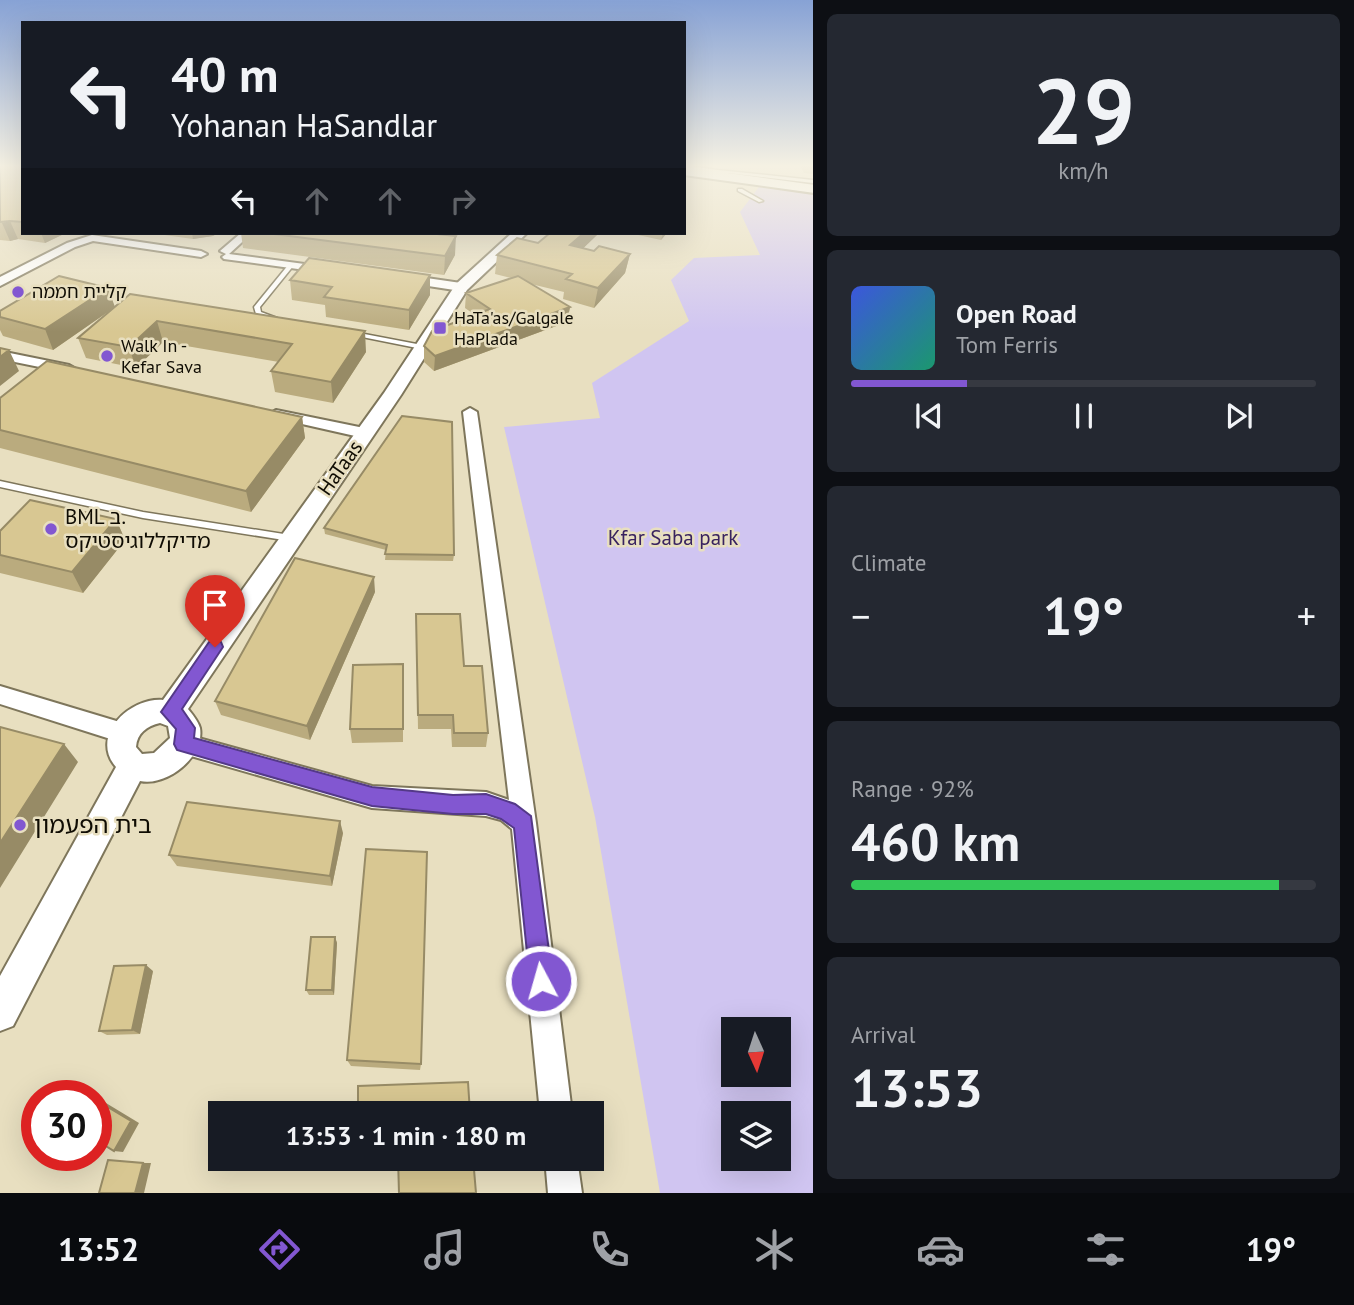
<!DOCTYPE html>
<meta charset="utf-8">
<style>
body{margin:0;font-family:"PT Sans","Noto Sans Hebrew",sans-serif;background:#242831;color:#f1f3f6;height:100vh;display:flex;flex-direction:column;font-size:26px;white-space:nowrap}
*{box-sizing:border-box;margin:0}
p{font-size:23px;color:#9ea1a6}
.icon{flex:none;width:38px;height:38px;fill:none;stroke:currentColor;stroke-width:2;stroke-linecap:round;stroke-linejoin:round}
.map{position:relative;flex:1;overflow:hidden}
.details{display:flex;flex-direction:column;gap:14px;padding:14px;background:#0d0f14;width:541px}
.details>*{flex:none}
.hud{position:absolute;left:21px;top:21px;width:665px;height:214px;border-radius:0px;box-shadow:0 7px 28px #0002;background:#171b24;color:#f1f3f6;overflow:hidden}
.needle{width:46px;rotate:177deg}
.buttons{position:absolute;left:721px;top:1017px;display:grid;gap:14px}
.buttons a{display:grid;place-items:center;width:70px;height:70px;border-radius:0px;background:#171b24;box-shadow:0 7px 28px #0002;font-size:35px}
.speed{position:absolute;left:21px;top:1080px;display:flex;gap:14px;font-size:35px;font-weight:700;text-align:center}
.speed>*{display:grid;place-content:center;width:91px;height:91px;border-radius:50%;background:#171b24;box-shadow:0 7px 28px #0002;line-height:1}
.speed .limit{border:10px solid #d22;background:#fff;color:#111}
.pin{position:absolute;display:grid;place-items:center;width:60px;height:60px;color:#fff;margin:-72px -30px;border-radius:50% 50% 50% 0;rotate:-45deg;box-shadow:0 0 7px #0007}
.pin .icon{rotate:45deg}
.me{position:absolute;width:77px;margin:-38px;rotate:354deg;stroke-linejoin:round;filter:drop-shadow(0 0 5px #0008)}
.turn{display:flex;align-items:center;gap:24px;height:147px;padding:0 35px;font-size:32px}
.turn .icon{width:91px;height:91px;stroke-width:2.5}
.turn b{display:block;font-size:49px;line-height:60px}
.lanes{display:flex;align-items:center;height:66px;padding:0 35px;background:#0003;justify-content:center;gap:35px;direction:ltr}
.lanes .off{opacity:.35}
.big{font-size:52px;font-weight:700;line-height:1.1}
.details .widget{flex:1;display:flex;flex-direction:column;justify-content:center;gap:10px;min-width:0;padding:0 24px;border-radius:10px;background:#242831}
.details .dial{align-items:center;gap:0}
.dial b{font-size:91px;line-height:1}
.song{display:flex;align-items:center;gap:21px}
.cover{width:84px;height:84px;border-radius:10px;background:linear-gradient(135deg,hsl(230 70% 55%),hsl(160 70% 35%))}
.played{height:7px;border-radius:4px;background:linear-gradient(90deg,#8257d1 25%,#363941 25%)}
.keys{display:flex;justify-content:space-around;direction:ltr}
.heat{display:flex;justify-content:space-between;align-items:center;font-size:38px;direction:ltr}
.charge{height:10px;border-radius:5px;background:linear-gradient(90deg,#34c759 92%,#363941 0)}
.trip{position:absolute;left:208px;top:1101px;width:396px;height:70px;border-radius:0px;background:#171b24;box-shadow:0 7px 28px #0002;font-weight:700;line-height:70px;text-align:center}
.menu{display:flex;height:112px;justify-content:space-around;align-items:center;background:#090b0e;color:#9ea1a6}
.menu .icon{width:49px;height:49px}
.menu .active{color:#8257d1}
.menu b{font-size:32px;color:#f1f3f6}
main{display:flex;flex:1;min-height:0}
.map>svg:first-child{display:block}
.green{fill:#d0c5f1;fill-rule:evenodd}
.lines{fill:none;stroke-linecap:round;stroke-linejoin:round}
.service-casing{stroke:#7e765b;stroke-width:3}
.minor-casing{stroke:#7e765b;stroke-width:4}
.tertiary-casing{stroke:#7e765b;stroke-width:4}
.secondary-casing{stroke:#7e765b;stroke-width:4}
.service{fill:#fff;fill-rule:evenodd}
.minor{fill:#fff;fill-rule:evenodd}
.tertiary{fill:#fff;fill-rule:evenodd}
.secondary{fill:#fff;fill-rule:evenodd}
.wall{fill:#baab7e}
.shaded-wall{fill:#978b66}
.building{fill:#d8c792;stroke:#978b66;stroke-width:2}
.route{fill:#8257d1;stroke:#543988;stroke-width:2}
.poi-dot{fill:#8257d1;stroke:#e8dfc0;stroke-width:2.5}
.labels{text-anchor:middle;stroke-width:5;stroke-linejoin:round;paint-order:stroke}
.far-poi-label{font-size:18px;fill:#0f0c03;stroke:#e8dfc0;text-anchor:start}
.street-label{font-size:21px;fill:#0f0c03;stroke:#e8dfc0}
.poi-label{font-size:21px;fill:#0f0c03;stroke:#e8dfc0;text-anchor:start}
.park-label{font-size:21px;fill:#39235f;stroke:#e8dfc0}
.near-poi-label{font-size:24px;fill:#0f0c03;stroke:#e8dfc0;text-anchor:start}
</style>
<main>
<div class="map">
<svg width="814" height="1193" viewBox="0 0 814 1193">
<rect width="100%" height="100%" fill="#e8dfc0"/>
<!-- green -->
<path class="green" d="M759,187L813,194V1193H660L595,817L504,427L600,418L592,383L689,321L671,280L694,258L760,255L740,212ZM733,1029H779V1074H733ZM733,1113H779V1158H733Z"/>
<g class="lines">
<defs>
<path id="service" d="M684,165L718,170L814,180V183L728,173L726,174L684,167Z
M738,189H742L763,201L759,202L738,191Z
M289,264L294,265L260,307L261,312L277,318L274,320L256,314L254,307Z
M354,332L422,345L425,347L422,349L352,335V333Z
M0,481L143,512L290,535L294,538L290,541L143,518L0,487Z"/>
<path id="minor" d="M241,233H252L229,254L327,267L333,270L327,273L224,259L222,257L226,254L220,251Z
M92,235L201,251L207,254L201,257L93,241L75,247L0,286V277L67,243Z
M406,275L461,283L467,287L461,291L402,282L400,279Z
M0,351L69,365L76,369L69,373L0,359Z
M470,408L477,412L536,823L572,1113H540L512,829L501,820L486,816L372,808L184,754L176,751L173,744L176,737L184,734L372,786L486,792L509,800L463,412Z
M276,410L364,428L372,433L364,438L271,417L269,414Z
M0,686L123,723L131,726L134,733L131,740L123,743L0,704Z
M545,1158H577L582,1193H548Z"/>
<path id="tertiary" d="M512,233H527L467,290L401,395L188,709C192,714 198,721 200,728C205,757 166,787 140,781L13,1026L0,1031V976L116,767C89,736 130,697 163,700L384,393L456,284ZM160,723L168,726L170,738L154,753L142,754L136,747C137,733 147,726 160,723Z"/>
<path id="secondary" d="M684,167L814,185V193L684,175Z"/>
</defs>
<!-- service casing -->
<use href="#service" class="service-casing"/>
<!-- minor casing -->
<use href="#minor" class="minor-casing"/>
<!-- tertiary casing -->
<use href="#tertiary" class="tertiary-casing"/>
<!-- secondary casing -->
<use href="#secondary" class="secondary-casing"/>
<!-- service -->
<use href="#service" class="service"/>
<!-- minor -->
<use href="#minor" class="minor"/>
<!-- tertiary -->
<use href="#tertiary" class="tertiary"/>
<!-- secondary -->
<use href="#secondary" class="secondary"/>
</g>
<!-- wall -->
<path class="wall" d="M0,165H23V233H66L45,243L18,239L10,241L0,240Z
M802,165H813V174L804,173L801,167Z
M150,233H218L213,236L193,239Z
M241,233H427L455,255L444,275L243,248Z
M550,233H597V235L583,248L594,251L630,254L625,273L594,308L563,299L564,292L531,284L570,307L567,322L434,371L424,362V346L475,315L465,308L466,293L511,278L495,274L497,255L538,243Z
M629,233H667L661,240Z
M430,275V295L409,330L326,317L325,305L292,300L290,280Z
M115,307L366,352L333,403L275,392L271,371L279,362L163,342L136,368L86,358L78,338L112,309L53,350L3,336L0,330V311Z
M0,398L302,417L305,438L251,512L0,448Z
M116,519L125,540L83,593L0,573V531Z
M324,528L454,555L453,561L385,560L386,550L325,534Z
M375,592L310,740L221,715L215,701Z
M416,614L464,666L488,733L486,747H452L451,729H418Z
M403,664V742L352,743L350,729Z
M343,833L332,886L177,866L169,855Z
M335,937L337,943L334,995H309L306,990Z
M153,971L140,1034L107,1035L99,1031Z
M347,1060L421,1064L420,1070L351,1066Z"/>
<!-- shaded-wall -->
<path class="shaded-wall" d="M10,221L18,239L10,241L2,223Z
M41,233H66L45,243Z
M192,233H218L213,236L193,239Z
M584,233H597V235L567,264L570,245Z
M663,233H667L661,240Z
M456,236L455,255L444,275L445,256Z
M630,254L625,273L594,308L598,288Z
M430,275V295L409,330V310Z
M108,288L115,307L53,350L45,329Z
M570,307L567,322L434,371L435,356Z
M157,321L163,342L136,368L129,347Z
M365,331L366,352L333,403L331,382Z
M9,350L19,371L0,386V357Z
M302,417L305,438L251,512L246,491Z
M116,519L125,540L83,593L72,572Z
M374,577L375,592L310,740L307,726Z
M64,744L78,762L0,888V843Z
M340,821L343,833L332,886L330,876Z
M335,937L337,943L334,995L332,990Z
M146,965L153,971L140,1034L132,1030Z
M96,1097L139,1123L123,1152L114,1151L96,1100Z
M143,1163H151L144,1193H135Z"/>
<!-- building -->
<path class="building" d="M0,165H23V222L10,221L0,222Z
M266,233H427L456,236L445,256Z
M550,233H584L570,245L594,251L599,246L630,254L598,288L566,279L572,274L497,255L517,238L538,243Z
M309,258L430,275L409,310L324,297L332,287L290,280Z
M59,276L108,288L45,329L0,317V311Z
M518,276L570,307L435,356L424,346L432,331L490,309L466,293Z
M130,294L365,331L331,382L271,371L292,344L157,321L129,347L78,338Z
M0,348L9,350L0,357Z
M47,361L302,417L246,491L0,430V398Z
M402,416L452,422L454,555L385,554L387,545L324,528Z
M30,500L116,519L72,572L0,555V531Z
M295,558L374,577L307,726L215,701Z
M416,614H460L464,666H482L488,733H454L453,715H418Z
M403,664V729H350L353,665Z
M0,727L64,744L0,843Z
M187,802L340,821L330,876L169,855Z
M366,849L427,852L421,1064L347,1060Z
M311,937H335L332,990H306Z
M146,965L132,1030L99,1031L114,966Z
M468,1082L470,1113H358V1086Z
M96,1100L131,1121L114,1151L96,1140Z
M398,1158H473L476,1193H399Z
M108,1160L143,1163L135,1193H99Z"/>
<!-- sky -->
<linearGradient id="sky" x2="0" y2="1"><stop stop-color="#87a2d5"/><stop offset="0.5" stop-color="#f5f1e3"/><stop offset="1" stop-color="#f5f1e3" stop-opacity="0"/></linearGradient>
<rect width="814" height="332" fill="url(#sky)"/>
<!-- route -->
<path class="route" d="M215,640L221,642L223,647L182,709L195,728L194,738L372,787L453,795L486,794L515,804L531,816L553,981L550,989L541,993L533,989L530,981L514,828L501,819L486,814H453L372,806L177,750L174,744L176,729L161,712L209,642Z"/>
<!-- markers -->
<g class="poi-dot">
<circle cx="18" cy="292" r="7"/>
<rect x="433" y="321" width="14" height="14" rx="3.5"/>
<circle cx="107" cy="356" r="7"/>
<circle cx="51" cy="529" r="7"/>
<circle cx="20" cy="825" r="7"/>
</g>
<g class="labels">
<!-- far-poi labels -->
<g class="far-poi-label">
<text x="32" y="298">קליית חממה</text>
<text x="454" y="324">HaTa'as/Galgale<tspan x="454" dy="21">HaPlada</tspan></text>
<text x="121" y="352">Walk In -<tspan x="121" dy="21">Kefar Sava</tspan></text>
</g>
<!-- street labels -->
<g class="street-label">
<text transform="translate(340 468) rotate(-55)" y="7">HaTaas</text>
</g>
<!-- poi labels -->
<g class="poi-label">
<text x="65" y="524">BML ב.<tspan x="65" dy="24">מדיקללוגיסטיקס</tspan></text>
</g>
<!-- park labels -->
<g class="park-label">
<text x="673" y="545">Kfar Saba park</text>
</g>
<!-- near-poi labels -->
<g class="near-poi-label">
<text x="34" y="833">בית הפעמון</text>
</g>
</g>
</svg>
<div class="buttons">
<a><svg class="needle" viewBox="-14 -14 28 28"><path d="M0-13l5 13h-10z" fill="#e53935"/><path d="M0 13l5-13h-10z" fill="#9ea1a6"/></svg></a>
<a><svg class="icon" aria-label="layers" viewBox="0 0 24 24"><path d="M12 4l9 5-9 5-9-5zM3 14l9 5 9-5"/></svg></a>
</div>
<div class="speed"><div class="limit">30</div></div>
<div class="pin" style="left:215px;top:647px;background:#d93025"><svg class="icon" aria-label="arrive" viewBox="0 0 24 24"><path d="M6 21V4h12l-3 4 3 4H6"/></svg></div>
<svg class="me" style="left:541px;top:981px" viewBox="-20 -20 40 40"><circle r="17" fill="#8257d1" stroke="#fff" stroke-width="3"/><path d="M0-11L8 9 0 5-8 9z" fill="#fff"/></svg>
<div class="trip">13:53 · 1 min · 180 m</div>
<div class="hud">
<div class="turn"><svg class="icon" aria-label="left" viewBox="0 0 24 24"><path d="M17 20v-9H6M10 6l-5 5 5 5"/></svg><div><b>40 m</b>Yohanan HaSandlar</div></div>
<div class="lanes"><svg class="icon" aria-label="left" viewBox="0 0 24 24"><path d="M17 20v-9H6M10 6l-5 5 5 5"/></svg><svg class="icon off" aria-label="ahead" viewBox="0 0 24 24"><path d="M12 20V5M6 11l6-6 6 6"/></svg><svg class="icon off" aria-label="ahead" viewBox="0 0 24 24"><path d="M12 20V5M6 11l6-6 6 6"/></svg><svg class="icon off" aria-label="right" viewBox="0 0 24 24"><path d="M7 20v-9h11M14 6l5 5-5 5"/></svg></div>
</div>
</div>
<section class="details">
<div class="widget dial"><b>29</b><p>km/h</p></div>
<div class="widget">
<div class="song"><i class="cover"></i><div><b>Open Road</b><p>Tom Ferris</p></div></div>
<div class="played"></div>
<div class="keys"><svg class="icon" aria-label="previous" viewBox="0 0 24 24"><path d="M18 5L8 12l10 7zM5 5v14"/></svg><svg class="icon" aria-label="pause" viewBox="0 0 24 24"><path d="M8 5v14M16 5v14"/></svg><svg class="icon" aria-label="next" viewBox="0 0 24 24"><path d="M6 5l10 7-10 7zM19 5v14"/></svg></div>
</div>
<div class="widget"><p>Climate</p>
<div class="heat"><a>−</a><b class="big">19°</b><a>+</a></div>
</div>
<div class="widget"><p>Range · 92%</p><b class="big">460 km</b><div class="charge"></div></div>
<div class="widget"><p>Arrival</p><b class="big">13:53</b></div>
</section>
</main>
<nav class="menu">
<b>13:52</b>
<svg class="icon active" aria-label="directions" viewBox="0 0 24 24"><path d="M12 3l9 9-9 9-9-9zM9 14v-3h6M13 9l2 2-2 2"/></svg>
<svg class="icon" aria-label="music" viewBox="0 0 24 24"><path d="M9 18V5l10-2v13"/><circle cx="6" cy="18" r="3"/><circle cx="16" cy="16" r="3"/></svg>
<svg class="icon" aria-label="phone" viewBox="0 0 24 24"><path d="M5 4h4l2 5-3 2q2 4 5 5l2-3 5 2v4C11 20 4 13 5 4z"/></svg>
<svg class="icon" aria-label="climate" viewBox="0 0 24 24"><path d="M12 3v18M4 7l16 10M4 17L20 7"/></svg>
<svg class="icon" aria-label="car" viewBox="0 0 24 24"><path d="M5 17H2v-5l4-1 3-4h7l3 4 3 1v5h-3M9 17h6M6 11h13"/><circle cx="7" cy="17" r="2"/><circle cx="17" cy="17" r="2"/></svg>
<svg class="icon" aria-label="filters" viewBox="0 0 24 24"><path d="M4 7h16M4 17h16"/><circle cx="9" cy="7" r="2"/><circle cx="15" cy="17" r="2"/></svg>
<b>19°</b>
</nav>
